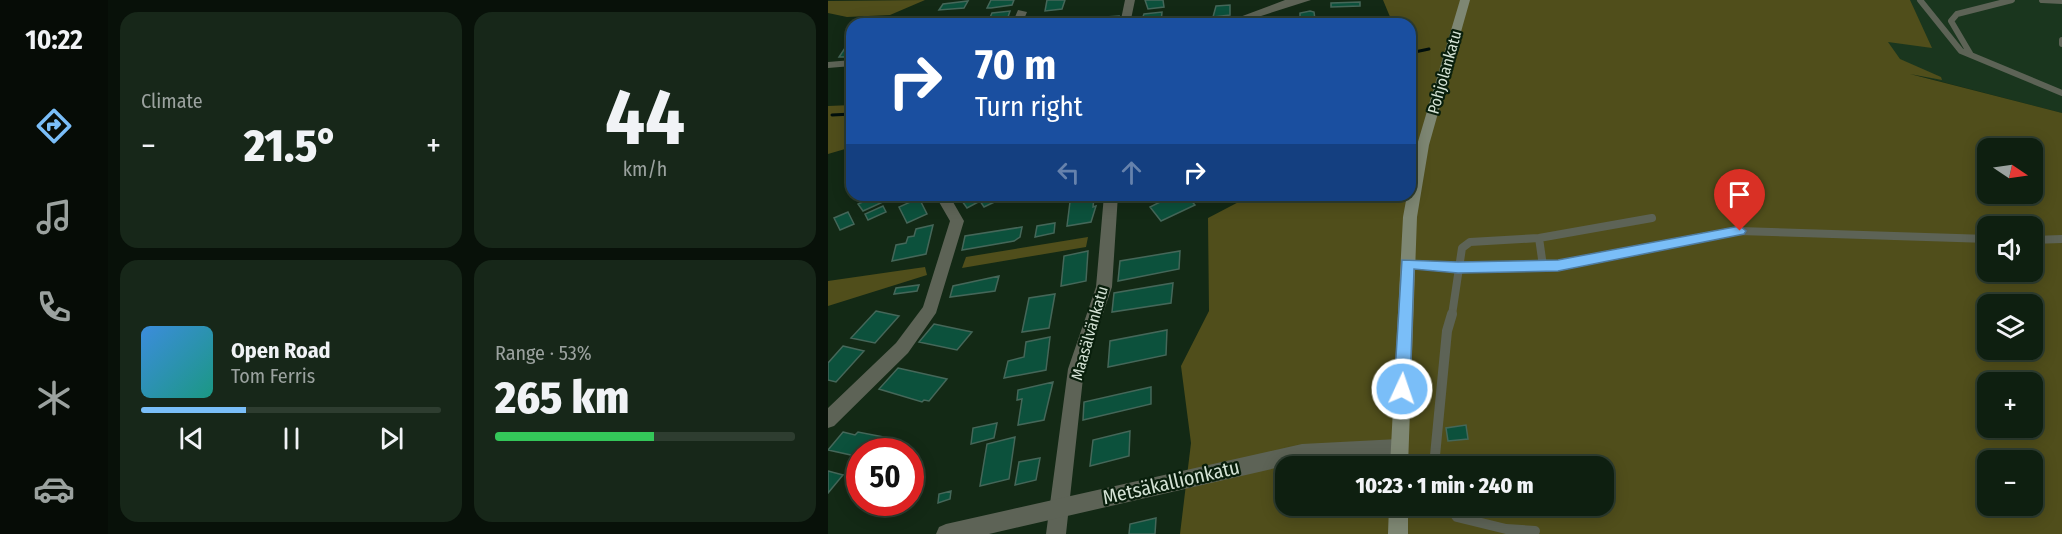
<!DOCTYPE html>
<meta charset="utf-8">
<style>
body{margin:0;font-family:"Fira Sans Condensed",sans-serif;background:#172719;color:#f1f3f6;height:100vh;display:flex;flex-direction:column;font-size:22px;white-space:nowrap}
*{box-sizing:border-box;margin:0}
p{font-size:20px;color:#9ba29f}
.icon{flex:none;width:33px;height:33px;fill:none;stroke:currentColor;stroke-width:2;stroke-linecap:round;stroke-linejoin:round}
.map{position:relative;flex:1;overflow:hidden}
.details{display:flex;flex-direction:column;gap:12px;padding:12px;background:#081109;width:720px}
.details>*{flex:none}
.guide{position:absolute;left:18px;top:18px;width:570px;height:183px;border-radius:18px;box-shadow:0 3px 15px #0003,0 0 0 2px #2e3d30;background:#1a4fa0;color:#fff;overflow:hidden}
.needle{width:39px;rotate:103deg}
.fabs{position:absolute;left:1149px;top:138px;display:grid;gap:12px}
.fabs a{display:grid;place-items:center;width:66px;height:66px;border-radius:12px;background:#0e1f10;box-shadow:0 3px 15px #0003,0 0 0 2px #2e3d30;font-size:30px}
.speed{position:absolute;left:18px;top:438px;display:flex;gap:12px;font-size:30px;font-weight:700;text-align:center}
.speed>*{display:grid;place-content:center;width:78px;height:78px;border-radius:50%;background:#0e1f10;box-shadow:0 3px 15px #0003,0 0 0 2px #2e3d30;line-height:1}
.speed .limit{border:9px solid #d22;background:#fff;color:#111}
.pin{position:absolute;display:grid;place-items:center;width:51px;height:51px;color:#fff;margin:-62px -26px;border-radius:50% 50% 50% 0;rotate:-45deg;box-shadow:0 0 6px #0007}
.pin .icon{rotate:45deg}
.me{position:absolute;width:66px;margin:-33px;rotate:3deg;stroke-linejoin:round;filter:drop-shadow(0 0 4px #0008)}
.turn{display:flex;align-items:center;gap:21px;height:126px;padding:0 30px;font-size:27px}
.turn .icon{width:78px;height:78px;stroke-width:2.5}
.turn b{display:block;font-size:42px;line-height:51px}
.lanes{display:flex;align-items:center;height:57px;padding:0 30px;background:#0003;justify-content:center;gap:30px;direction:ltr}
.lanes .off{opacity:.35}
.big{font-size:45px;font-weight:800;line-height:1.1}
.details .widget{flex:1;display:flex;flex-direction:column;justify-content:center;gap:9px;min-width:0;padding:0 21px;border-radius:18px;background:#172719}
.details .dial{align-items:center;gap:0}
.dial b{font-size:78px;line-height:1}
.song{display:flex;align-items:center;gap:18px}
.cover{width:72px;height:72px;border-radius:9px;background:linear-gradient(135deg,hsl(210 70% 55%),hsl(170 70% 35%))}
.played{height:6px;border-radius:3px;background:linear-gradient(90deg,#7abef8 35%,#2e3d30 35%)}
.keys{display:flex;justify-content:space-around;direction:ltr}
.heat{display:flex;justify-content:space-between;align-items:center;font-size:33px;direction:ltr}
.charge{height:9px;border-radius:4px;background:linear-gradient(90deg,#34c759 53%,#2e3d30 0)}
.details .tiles{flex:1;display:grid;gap:12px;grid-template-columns:repeat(2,1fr)}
.trip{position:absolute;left:447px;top:456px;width:339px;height:60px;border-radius:18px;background:#0e1f10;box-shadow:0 3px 15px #0003,0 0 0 2px #2e3d30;font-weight:800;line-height:60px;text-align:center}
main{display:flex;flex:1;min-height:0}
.tab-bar{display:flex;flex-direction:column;width:108px;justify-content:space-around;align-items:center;background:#060c06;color:#9ba29f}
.tab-bar .icon{width:42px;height:42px}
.tab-bar .on{color:#7abef8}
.tab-bar b{font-size:27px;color:#f1f3f6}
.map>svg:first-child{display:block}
.built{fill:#1a361e}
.green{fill:#504e1b;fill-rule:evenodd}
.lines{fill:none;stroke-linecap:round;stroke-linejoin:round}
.stream{stroke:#010f0d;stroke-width:3}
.building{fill:#0c513c;stroke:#456759;stroke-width:1.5}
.service-far2{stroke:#5d6356;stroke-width:6}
.service-far1{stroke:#5d6356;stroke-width:8}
.service{stroke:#5d6356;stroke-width:10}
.minor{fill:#5d6356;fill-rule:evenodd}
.tertiary{fill:#5d6356;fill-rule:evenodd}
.secondary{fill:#7e8773;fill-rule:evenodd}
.route{fill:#7abef8;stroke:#4f7ca1;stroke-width:1.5}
.labels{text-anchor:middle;stroke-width:4.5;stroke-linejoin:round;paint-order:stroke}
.street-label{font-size:16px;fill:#d4e2d5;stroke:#091f0c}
.near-street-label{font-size:20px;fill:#d4e2d5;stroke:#091f0c}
</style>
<main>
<nav class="tab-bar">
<b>10:22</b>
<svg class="icon on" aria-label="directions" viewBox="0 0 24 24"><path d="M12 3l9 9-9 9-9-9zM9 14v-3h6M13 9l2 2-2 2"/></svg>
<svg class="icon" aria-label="music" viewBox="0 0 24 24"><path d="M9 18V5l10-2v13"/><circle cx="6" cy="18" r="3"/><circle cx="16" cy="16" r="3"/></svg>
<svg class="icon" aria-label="phone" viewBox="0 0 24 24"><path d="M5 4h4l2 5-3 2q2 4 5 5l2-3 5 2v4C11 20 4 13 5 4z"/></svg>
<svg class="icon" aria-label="climate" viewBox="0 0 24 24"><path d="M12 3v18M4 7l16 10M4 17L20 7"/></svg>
<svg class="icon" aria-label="car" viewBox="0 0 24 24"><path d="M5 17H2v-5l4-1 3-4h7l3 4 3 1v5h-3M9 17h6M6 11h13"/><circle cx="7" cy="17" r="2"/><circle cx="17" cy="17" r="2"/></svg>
</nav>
<section class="details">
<div class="tiles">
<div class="widget"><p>Climate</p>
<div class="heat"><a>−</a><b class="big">21.5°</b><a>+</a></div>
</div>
<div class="widget dial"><b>44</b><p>km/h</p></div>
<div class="widget">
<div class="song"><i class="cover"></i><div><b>Open Road</b><p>Tom Ferris</p></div></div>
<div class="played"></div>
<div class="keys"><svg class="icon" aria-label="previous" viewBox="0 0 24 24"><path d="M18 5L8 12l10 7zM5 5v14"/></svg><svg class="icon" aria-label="pause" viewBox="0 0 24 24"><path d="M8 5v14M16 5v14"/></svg><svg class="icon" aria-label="next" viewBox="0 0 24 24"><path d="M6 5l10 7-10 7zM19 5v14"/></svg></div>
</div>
<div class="widget"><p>Range · 53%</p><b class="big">265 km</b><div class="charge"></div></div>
</div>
</section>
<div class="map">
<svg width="1234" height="534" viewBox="0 0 1234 534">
<rect width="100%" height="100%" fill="#132915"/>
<!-- built -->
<path class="built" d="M799,0H1234V113Z"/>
<!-- green -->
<path class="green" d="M97,0L62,15L19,17L0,13V1Z
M555,0H1082L1104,48L1060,42L1072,59L1113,77L1114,80L1082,74L1234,113V534H352L363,443L353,366L381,311L380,218L424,195H582V24H565ZM1160,148H1204V194H1160ZM1160,226H1204V272H1160ZM1160,304H1204V350H1160ZM1160,382H1204V428H1160ZM1160,460H1204V506H1160ZM458,466H776V506H458Z
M24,105V147L0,154V106Z
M260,237L258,247L134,268L138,257Z
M97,267L99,275L0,306V281Z"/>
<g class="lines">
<!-- stream -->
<path class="stream" d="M582,53L601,49
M4,115L24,114"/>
</g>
<!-- building -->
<path class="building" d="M163,0H186L184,5L163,8H159Z
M219,0H237L234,9L217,11Z
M317,0H335L336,7L320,9Z
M140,1L136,8L111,10L115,4Z
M532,2V6L503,7V3Z
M402,5V15L385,17L388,6Z
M182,11L178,23L160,22L164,13Z
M482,11L486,12L487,19L472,20V13Z
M334,12L333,23L313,24L318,23L319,21L313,22L316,14Z
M291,16L289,23L253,24L254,20L262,18Z
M124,18L121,24H97L99,21Z
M17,48H24V57H11Z
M50,195L55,202L35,211L30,204Z
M148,195L151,196L181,195L156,207L152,201L139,208L134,201Z
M346,195H358L367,205L333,221L322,207Z
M91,198L99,214L79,223L71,207Z
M266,198L265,207L268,206L263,222L239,226L242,202Z
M55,206L58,212L40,220L37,214Z
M20,212L26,224L12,230L6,218Z
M227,223L226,233L207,237L209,226Z
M105,225L98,254L64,261L68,245L78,243L80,237L86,236L88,229Z
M194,227L192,237L186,241L134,250L137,236Z
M260,251L258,281L233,286L236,256Z
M352,251L351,269L290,281L292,261Z
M171,276L167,291L122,297L125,286Z
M345,283L343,303L284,312L286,293Z
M91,285L89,291L66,294L68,288Z
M227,294L221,328L194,332L201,298Z
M48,311L71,316L47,343L23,338Z
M106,324L144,332L129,350L91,342Z
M339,330L338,355L280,367L282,341Z
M222,337L218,370L176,378L180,361L196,357L198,342Z
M15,346L36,351L8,382L0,380V363Z
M70,368L119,379L101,401L96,400L94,402L51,389Z
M225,382L216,420L190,425L194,399L189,400L190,390Z
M323,387V404L255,420L256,402Z
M169,423L166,438L143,444L145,428Z
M638,425L640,439L620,441L618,428Z
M302,431L301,456L262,466L265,440Z
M15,432L27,435L30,432L61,438L50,452H32V457L0,450Z
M187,437L181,479L152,486L159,444Z
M212,458L208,480L187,485L191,462Z
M0,471L15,475L0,493Z
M123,491L122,499L110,503L111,494Z
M328,518L327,534H301L302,524Z"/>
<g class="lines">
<!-- service-far2 -->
<path class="service-far2" d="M1092,0L1133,51L1234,93
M1214,0L1234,1
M1234,40V44
M1143,55L1123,21L1129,14L1184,0"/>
<!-- service-far1 -->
<path class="service-far1" d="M711,238L715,266
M1204,240L1234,239
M579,264L630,267L731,265L911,231L1160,239
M624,315L634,248L642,242L711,238L824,218"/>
<!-- service -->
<path class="service" d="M606,466L619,331L624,314
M621,506L629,517L678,529L707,531"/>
<!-- minor -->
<path class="minor" d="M297,0H307L302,24H292Z
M457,0H483L408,24H393Z
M190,10L199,12L194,24H184Z
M24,60V66L0,68V62Z
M107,195H121L136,221L108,313L80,353L6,426L0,428V408L68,343L95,307L122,221Z
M276,195H290L284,287L256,369L238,534H218L240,369L268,287Z"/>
<!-- tertiary -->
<path class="tertiary" d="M570,439L576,442L579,448L576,454L570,457L474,462L161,534H108L111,527L118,524L474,444Z"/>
<!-- secondary -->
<path class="secondary" d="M632,0H642L601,145L589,217L580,466H562L575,217L579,195H582V180L589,145Z
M561,506H580V534H560Z"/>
</g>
<!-- route -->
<path class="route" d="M912,226L918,231L916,234L730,271L630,273L586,269L582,389L579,394H568L566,389L574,260L630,262L730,260Z"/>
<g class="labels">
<!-- street labels -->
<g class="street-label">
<text transform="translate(616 72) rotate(-74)" y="6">Pohjolankatu</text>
<text transform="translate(261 333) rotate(-74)" y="6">Maasälvänkatu</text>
</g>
<!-- near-street labels -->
<g class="near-street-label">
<text transform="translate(343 482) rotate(-13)" y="7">Metsäkallionkatu</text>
</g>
</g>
</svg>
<div class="fabs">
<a><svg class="needle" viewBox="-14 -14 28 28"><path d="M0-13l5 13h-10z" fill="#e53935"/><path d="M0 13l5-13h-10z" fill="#9ba29f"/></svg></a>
<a><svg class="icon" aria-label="sound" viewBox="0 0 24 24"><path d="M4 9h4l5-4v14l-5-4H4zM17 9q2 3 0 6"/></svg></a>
<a><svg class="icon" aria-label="layers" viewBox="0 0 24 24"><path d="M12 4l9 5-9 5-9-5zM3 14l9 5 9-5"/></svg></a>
<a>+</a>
<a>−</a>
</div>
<div class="speed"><div class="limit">50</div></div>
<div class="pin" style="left:912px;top:231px;background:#d93025"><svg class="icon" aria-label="arrive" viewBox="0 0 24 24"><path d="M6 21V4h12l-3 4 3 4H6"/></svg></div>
<svg class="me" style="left:574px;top:389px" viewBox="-20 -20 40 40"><circle r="17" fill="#7abef8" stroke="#fff" stroke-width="3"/><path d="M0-11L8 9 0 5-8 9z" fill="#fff"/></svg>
<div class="trip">10:23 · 1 min · 240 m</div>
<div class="guide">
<div class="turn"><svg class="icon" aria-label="right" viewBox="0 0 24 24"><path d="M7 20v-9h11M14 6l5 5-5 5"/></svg><div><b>70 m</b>Turn right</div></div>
<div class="lanes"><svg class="icon off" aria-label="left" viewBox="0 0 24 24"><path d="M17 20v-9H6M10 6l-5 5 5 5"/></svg><svg class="icon off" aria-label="ahead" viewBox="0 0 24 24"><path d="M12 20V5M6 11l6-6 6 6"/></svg><svg class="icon" aria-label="right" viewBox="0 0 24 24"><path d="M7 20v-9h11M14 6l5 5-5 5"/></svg></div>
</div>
</div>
</main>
